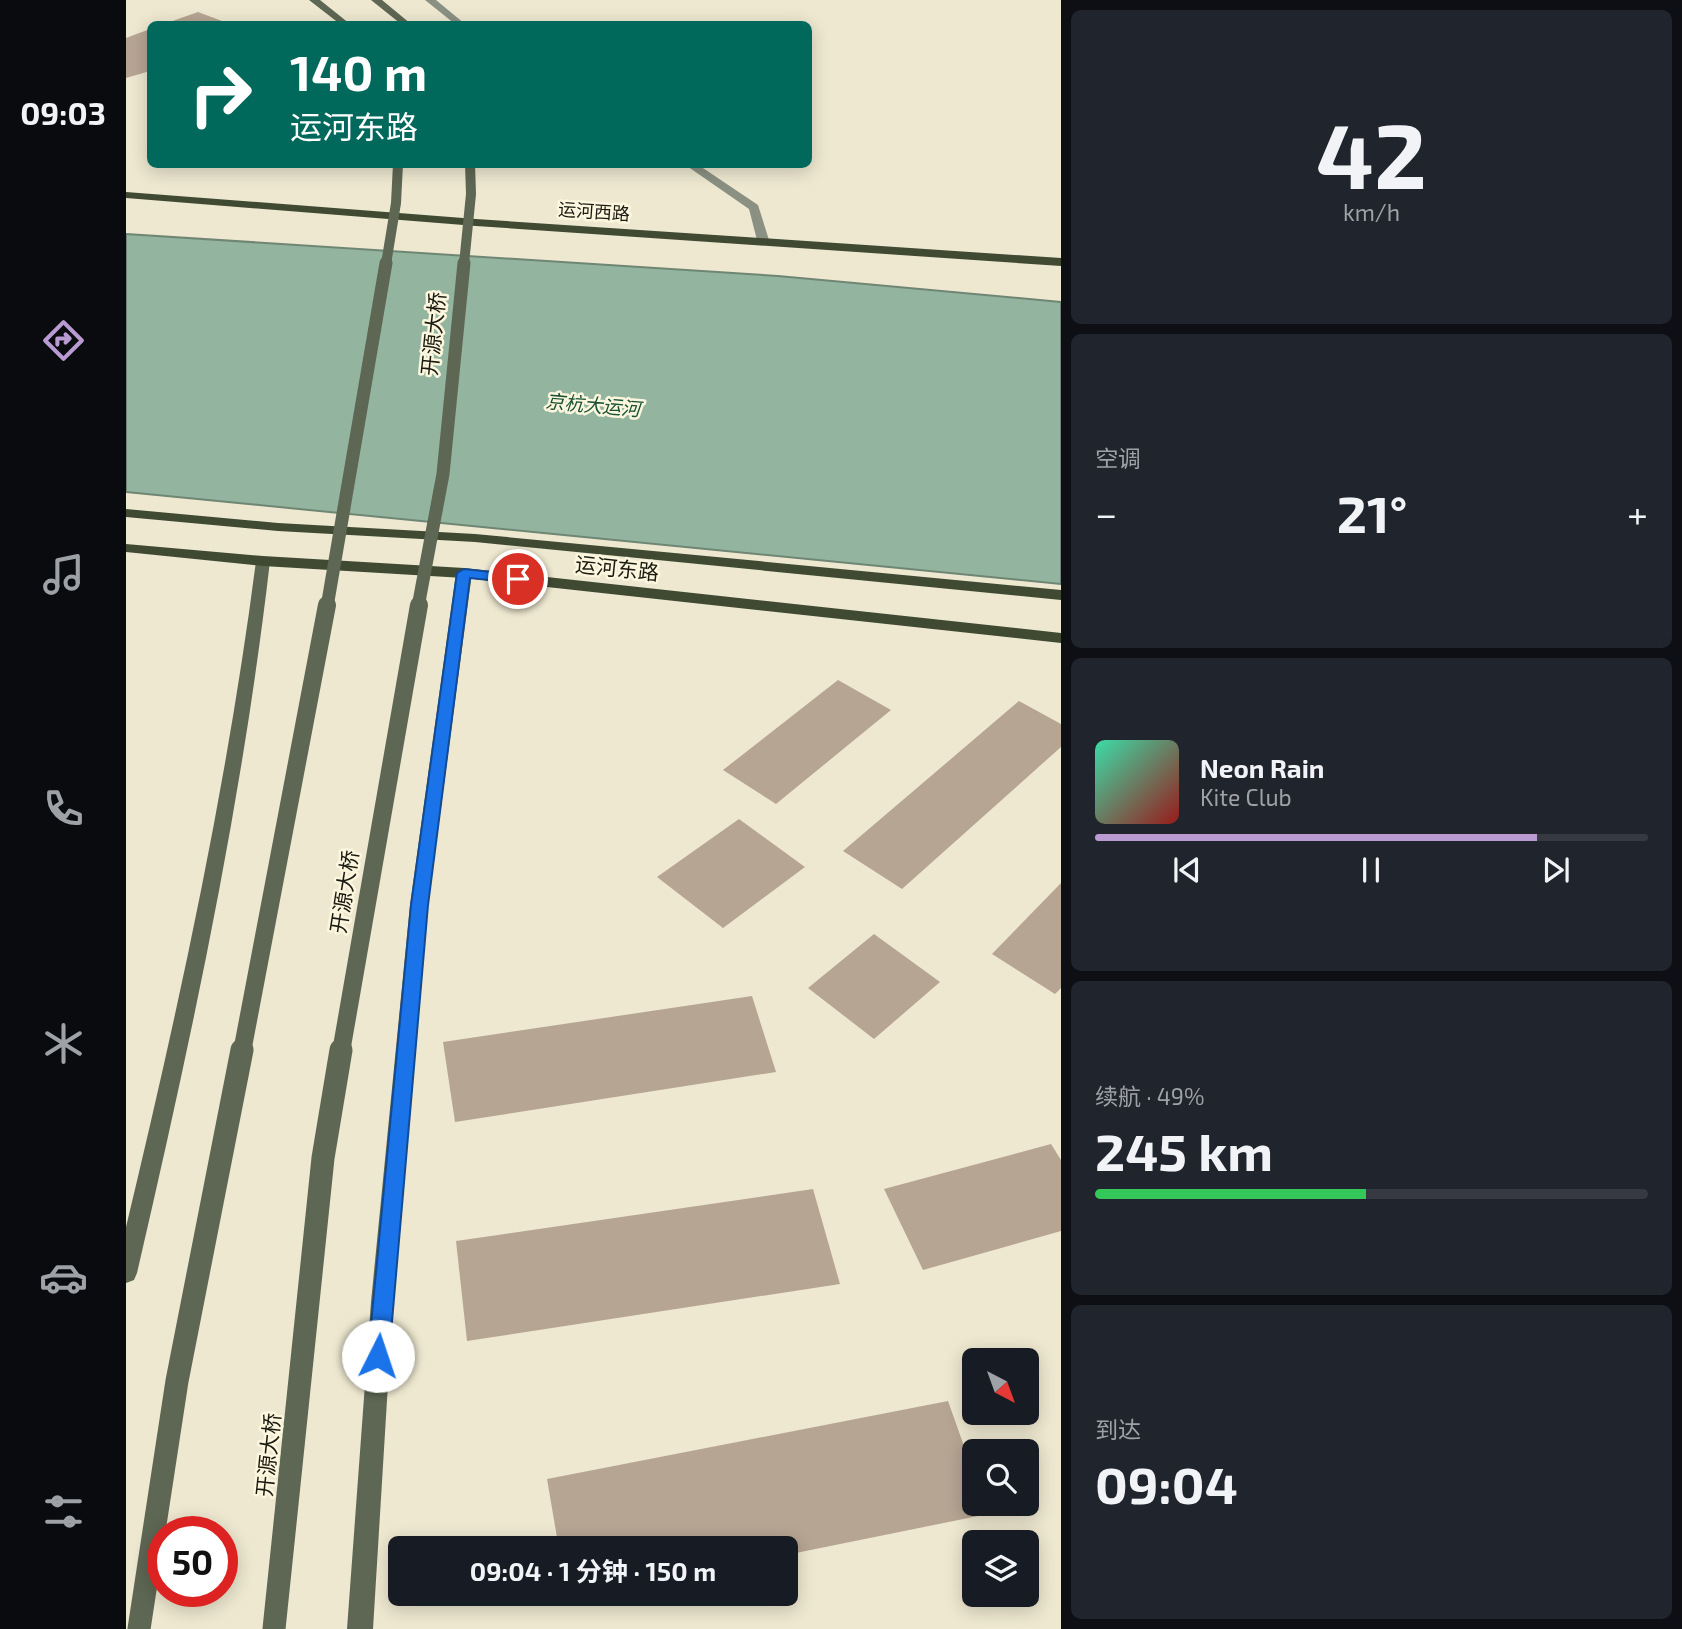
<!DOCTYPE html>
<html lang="zh">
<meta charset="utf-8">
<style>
body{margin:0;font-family:"Exo 2","Noto Sans SC",sans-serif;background:#20242c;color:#f1f3f6;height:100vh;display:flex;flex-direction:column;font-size:26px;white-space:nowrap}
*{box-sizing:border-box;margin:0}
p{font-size:23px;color:#9ea1a6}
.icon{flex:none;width:38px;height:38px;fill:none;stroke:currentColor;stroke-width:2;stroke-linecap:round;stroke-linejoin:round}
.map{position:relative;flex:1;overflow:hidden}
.panel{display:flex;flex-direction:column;gap:10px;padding:10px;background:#0d0f14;width:621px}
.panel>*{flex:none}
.banner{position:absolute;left:21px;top:21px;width:665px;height:147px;border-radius:10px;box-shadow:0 4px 18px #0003;background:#00695c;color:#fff;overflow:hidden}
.needle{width:46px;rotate:139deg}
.fabs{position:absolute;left:836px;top:1348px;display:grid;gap:14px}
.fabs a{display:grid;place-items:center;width:77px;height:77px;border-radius:10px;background:#171b24;box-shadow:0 4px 18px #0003;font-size:35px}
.speed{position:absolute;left:21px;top:1516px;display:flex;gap:14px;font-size:35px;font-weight:700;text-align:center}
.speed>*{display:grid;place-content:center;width:91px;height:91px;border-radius:50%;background:#171b24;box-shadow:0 4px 18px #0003;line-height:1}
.speed .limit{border:10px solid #d22;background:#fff;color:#111}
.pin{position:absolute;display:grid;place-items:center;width:60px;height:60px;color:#fff;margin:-30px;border:4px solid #fff;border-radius:50%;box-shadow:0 2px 7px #0007}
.me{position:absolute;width:77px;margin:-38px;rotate:4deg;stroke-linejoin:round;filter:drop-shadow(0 0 5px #0008)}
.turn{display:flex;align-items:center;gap:24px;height:147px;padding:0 28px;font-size:32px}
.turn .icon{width:91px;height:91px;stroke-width:2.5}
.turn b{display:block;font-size:49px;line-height:60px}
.big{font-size:52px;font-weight:700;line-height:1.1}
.panel .tile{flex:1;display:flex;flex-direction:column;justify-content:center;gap:10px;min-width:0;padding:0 24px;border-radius:10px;background:#20242c}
.panel .dial{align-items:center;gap:0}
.dial b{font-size:91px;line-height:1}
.song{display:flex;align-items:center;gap:21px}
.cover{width:84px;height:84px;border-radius:10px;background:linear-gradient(135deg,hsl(160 70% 55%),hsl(0 70% 35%))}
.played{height:7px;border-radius:4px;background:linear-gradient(90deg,#b99bd2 80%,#363941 80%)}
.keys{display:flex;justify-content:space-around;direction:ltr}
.heat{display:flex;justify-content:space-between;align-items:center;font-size:38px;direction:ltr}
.charge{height:10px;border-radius:5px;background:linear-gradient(90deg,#34c759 49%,#363941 0)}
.trip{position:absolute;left:262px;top:1536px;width:410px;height:70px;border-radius:10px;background:#171b24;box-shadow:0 4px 18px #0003;font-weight:700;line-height:70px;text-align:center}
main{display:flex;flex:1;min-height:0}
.dock{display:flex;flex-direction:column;width:126px;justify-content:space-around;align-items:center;background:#090b0e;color:#9ea1a6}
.dock .icon{width:49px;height:49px}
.dock .current{color:#b99bd2}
.dock b{font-size:32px;color:#f1f3f6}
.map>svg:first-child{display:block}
.water{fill:#93b49f;stroke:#6f8674;stroke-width:2}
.building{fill:#b7a593}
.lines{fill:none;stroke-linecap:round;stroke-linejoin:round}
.minor{fill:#8a9183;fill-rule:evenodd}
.secondary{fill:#5e6753;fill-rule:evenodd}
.primary{fill:#404a33;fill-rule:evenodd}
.secondary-bridge-far3{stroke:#5e6753;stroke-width:10}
.secondary-bridge-far2{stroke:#5e6753;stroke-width:13}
.secondary-bridge-far1{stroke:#5e6753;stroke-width:18}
.secondary-bridge{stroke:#5e6753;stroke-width:23}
.route{fill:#1a73e8;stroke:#114b97;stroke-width:2}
.labels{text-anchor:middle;stroke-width:5;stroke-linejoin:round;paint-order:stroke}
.far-street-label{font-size:18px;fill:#1b1a11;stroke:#fbf6dd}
.far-water-label{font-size:19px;font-style:italic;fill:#195134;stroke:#fbf6dd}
.street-label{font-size:21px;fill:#1b1a11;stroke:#fbf6dd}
</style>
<main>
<nav class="dock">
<b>09:03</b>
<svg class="icon current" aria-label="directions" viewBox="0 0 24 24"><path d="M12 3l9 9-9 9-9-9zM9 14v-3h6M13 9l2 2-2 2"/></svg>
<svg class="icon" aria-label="music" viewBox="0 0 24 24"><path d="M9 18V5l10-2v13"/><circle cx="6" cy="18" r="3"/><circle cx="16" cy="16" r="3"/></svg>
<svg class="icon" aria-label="phone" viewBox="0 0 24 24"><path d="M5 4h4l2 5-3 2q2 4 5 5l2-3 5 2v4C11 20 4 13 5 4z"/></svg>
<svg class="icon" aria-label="climate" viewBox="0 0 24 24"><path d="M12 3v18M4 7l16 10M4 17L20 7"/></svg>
<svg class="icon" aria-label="car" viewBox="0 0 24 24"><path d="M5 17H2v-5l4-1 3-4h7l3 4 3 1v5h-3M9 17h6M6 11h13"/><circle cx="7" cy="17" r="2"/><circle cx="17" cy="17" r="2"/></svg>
<svg class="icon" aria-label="filters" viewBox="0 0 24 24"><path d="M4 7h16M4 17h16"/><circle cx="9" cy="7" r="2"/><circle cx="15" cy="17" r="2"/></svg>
</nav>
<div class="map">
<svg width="935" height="1629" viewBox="0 0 935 1629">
<rect width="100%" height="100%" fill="#eee8d0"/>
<!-- water -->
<path class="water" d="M0,234L652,276L935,302V584L0,492Z"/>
<!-- building -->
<path class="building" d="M72,12L104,24H38Z
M24,29V71L0,78V38Z
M712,680L765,710L650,804L597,770Z
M893,701L935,724V747L776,889L717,851Z
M613,819L679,867L597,928L531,877Z
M935,883V988L929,994L866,954Z
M748,934L814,982L748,1039L682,988Z
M626,996L650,1072L329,1122L317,1042Z
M925,1144L935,1160V1231L797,1270L758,1189Z
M687,1189L714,1284L341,1341L330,1241Z
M822,1401L849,1477V1503H858L862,1514L660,1555V1549H433L421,1479Z"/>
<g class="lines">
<!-- minor -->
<path class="minor" d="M299,0H310L339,24H329Z
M558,164H571L632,205L643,240L641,242L631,240L623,209Z"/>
<!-- secondary -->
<path class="secondary" d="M183,0H194L224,24H214Z
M245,0H256L285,24H275Z
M137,556L144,561C116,804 66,1035 11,1273L8,1280L0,1283V1227C53,1006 101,786 130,561Z
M338,568L346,573L302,905L267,1302L247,1629H221L245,1302L284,905L330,573Z"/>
<!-- primary -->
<path class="primary" d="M0,192L350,219L935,258V266L350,226L0,198Z
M0,509L152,523L349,534L935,590V600L349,542L152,531L0,517Z
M0,544L137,556L338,568L935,633V643L338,578L137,566L0,552Z"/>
<!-- secondary-bridge-far3 -->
<path class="secondary-bridge-far3" d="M260,264L270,203L272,164
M338,264L345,194L344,164"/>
<!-- secondary-bridge-far2 -->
<path class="secondary-bridge-far2" d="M201,607L260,263
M292,607L317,474L338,263"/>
<!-- secondary-bridge-far1 -->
<path class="secondary-bridge-far1" d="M116,1052L201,605
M215,1052L293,605"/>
<!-- secondary-bridge -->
<path class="secondary-bridge" d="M13,1629L51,1381L116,1050
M148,1629L197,1158L215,1050"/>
</g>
<!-- route -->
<path class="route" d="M338,569L392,575L399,579L392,583L344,578L302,905L263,1356L260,1363L252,1366L245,1363L242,1356L285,905L331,573Z"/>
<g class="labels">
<!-- far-street labels -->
<g class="far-street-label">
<text transform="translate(468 212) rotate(4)" y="6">运河西路</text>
</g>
<!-- far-water labels -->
<g class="far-water-label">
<text transform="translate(467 405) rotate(5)" y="7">京杭大运河</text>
</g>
<!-- street labels -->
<g class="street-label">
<text transform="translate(308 334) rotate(-84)" y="7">开源大桥</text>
<text transform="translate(491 569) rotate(6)" y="7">运河东路</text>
<text transform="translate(219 892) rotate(-81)" y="7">开源大桥</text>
<text transform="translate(143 1455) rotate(-84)" y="7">开源大桥</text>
</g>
</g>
</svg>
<div class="fabs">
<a><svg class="needle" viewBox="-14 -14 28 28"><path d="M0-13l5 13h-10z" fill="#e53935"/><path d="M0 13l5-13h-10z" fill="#9ea1a6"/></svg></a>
<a><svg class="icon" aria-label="search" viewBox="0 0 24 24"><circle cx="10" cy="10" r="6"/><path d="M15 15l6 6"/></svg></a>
<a><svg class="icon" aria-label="layers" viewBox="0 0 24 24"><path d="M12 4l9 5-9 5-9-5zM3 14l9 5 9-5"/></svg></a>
</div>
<div class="speed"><div class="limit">50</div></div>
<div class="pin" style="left:392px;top:579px;background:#d93025"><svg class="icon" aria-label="arrive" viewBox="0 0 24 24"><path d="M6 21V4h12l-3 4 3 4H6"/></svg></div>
<svg class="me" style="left:252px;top:1356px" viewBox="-20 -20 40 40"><circle r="19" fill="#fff"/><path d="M0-13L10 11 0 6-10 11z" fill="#1a73e8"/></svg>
<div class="trip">09:04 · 1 分钟 · 150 m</div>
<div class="banner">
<div class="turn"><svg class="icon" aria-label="right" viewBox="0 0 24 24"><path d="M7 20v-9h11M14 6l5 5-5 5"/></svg><div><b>140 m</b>运河东路</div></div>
</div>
</div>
<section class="panel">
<div class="tile dial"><b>42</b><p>km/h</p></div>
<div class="tile"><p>空调</p>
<div class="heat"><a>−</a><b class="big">21°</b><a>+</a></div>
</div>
<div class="tile">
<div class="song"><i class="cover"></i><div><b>Neon Rain</b><p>Kite Club</p></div></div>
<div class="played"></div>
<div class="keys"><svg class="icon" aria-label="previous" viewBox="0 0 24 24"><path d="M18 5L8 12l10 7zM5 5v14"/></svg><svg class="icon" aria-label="pause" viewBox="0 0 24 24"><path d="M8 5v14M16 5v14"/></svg><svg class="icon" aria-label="next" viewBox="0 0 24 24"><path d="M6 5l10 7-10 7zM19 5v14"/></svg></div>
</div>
<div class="tile"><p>续航 · 49%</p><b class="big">245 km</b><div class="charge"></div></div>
<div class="tile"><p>到达</p><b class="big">09:04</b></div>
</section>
</main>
